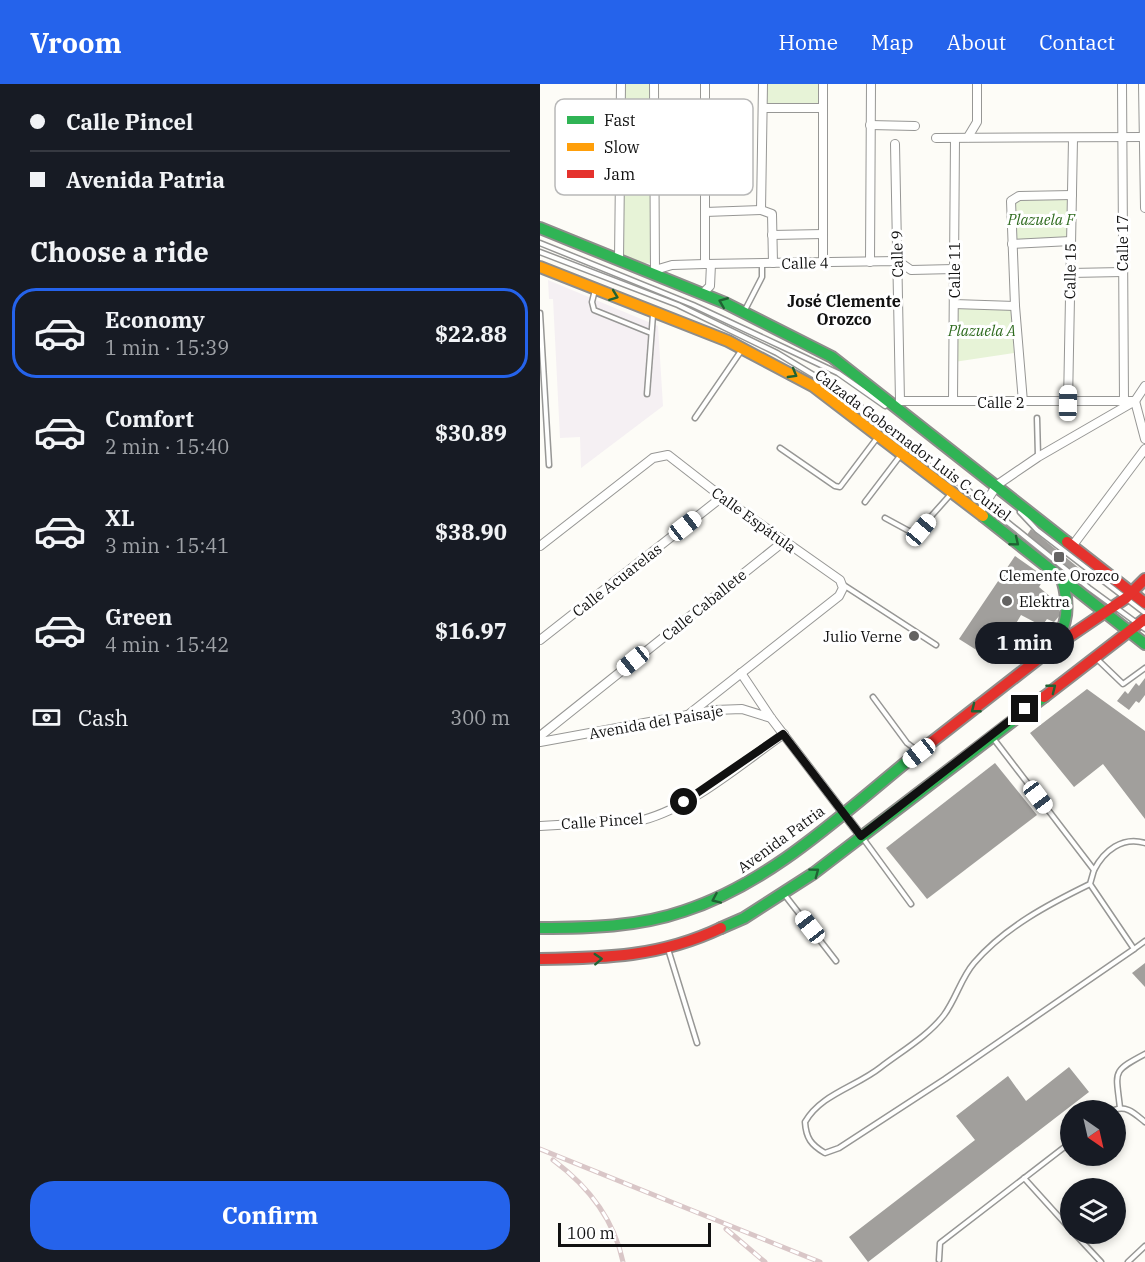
<!DOCTYPE html>
<meta charset="utf-8">
<style>
body{margin:0;font-family:"IBM Plex Serif",serif;background:#20242c;color:#f1f3f6;height:100vh;display:flex;flex-direction:column;font-size:22px;white-space:nowrap}
*{box-sizing:border-box;margin:0}
p{font-size:20px;color:#9ea1a6}
.icon{flex:none;width:33px;height:33px;fill:none;stroke:currentColor;stroke-width:2;stroke-linecap:round;stroke-linejoin:round}
.map{position:relative;flex:1;overflow:hidden}
.details{display:flex;flex-direction:column;background:#171b24;width:540px}
.details>*{flex:none}
.banner{display:grid;align-content:center;height:132px;padding:0 30px;background:#171b24}
.needle{width:39px;rotate:146deg}
.buttons{position:absolute;left:520px;top:1016px;display:grid;gap:12px}
.buttons a{display:grid;place-items:center;width:66px;height:66px;border-radius:50%;background:#171b24;box-shadow:0 3px 9px #0003;font-size:30px}
.scale{position:absolute;left:18px;bottom:15px;width:153px;box-sizing:border-box;padding-left:6px;border:3px solid #111;border-top:0;font-size:16px;line-height:21px;white-space:nowrap;color:#111;-webkit-text-stroke:4px #fff;paint-order:stroke}
.end{position:absolute;width:27px;height:27px;margin:-14px;border:8px solid #111;background:#fff;box-shadow:0 0 0 3px #fff}
.from{border-radius:50%}
.bubble{position:absolute;height:42px;border-radius:21px;background:#171b24;box-shadow:0 3px 9px #0003;font-size:20px;font-weight:800;line-height:42px;text-align:center}
.car{position:absolute;width:18px;height:36px;margin:-18px -9px;border-radius:8px;box-shadow:0 0 4px 2px #0007;background:linear-gradient(#fff 24%,#345 0 40%,#fff 0 76%,#345 0 86%,#fff 0)}
.banner b{display:flex;align-items:center;gap:21px;height:57px;font-size:22px}
.banner b+b{border-top:2px solid #363941}
.banner i{width:15px;height:15px;background:#f1f3f6}
ul{padding:0;list-style:none}
li{display:flex;align-items:center;gap:18px;height:90px;margin:0 12px 9px;padding:0 18px;border:3px solid transparent;border-radius:24px}
li div{flex:1}
li b{display:block;font-size:22px}
li em{font-style:normal;font-weight:800}
li.selected{border-color:#2563eb}
li>.icon{width:54px;height:54px;stroke-width:1.5}
h2{padding:0 30px;font-size:27px;line-height:72px}
.pay{display:flex;align-items:center;gap:15px;height:66px;padding:0 30px;font-size:22px}
.pay p{margin-inline-start:auto}
.primary-button{display:flex;gap:12px;margin-top:auto;padding:12px 30px}
.primary-button a{flex:1;height:69px;border-radius:24px;background:#2563eb;color:#fff;font-size:24px;font-weight:800;line-height:69px;text-align:center}
header{display:flex;align-items:center;gap:36px;box-sizing:border-box;height:84px;padding:0 30px;background:#2563eb;color:#fff}
header strong{font-size:28px}
nav{display:flex;gap:33px;margin-inline-start:auto;font-size:21px}
main{display:flex;flex:1;min-height:0}
.map>svg:first-child{display:block}
.industrial{fill:#f5f0f3}
.green{fill:#e7f3d7}
.building{fill:#a19f9c}
.lines{fill:none;stroke-linecap:round;stroke-linejoin:round}
.lane-casing{stroke:#979795;stroke-width:7}
.street-casing{stroke:#979795;stroke-width:10}
.fast-casing{stroke:#8e8d8b;stroke-width:14}
.slow-casing{stroke:#8e8d8b;stroke-width:14}
.jam-casing{stroke:#8e8d8b;stroke-width:14}
.lane{stroke:#fffffe;stroke-width:4}
.street{stroke:#fffffe;stroke-width:8}
.fast{stroke:#30b455;stroke-width:10}
.slow{stroke:#ff9f0a;stroke-width:10}
.jam{stroke:#e5322d;stroke-width:10}
.rail-casing{stroke:#d9c6c7;stroke-width:5}
.rail{stroke:#fff;stroke-width:3;stroke-dasharray:9;stroke-linecap:butt}
.oneway{stroke:#206233}
.route{stroke:#111;stroke-width:8}
.poi-dot{fill:#646362;stroke:#fff;stroke-width:2}
.labels{text-anchor:middle;dominant-baseline:central;stroke-width:6;stroke-linejoin:round;paint-order:stroke}
.park-label{font-size:15px;font-style:italic;fill:#2f6b1f;stroke:#fff}
.street-label{font-size:15px;fill:#111;stroke:#fff}
.poi-label{font-size:15px;fill:#111;stroke:#fff}
.neighbourhood-label{font-size:16px;font-weight:bold;fill:#111;stroke:#fff}
.key{fill:#fff;stroke:#b8b8b8;stroke-width:1.5}
.key-label{font-size:16px;fill:#111}
</style>
<header>
<strong>Vroom</strong>
<nav><a>Home</a><a>Map</a><a>About</a><a>Contact</a></nav>
</header>
<main>
<section class="details">
<div class="banner">
<b><i class="from"></i>Calle Pincel</b>
<b><i></i>Avenida Patria</b>
</div>
<h2>Choose a ride</h2>
<ul>
<li class="selected"><svg class="icon" aria-label="car" viewBox="0 0 24 24"><path d="M5 17H2v-5l4-1 3-4h7l3 4 3 1v5h-3M9 17h6M6 11h13"/><circle cx="7" cy="17" r="2"/><circle cx="17" cy="17" r="2"/></svg><div><b>Economy</b><p>1 min · 15:39</p></div><em>$22.88</em></li>
<li><svg class="icon" aria-label="car" viewBox="0 0 24 24"><path d="M5 17H2v-5l4-1 3-4h7l3 4 3 1v5h-3M9 17h6M6 11h13"/><circle cx="7" cy="17" r="2"/><circle cx="17" cy="17" r="2"/></svg><div><b>Comfort</b><p>2 min · 15:40</p></div><em>$30.89</em></li>
<li><svg class="icon" aria-label="car" viewBox="0 0 24 24"><path d="M5 17H2v-5l4-1 3-4h7l3 4 3 1v5h-3M9 17h6M6 11h13"/><circle cx="7" cy="17" r="2"/><circle cx="17" cy="17" r="2"/></svg><div><b>XL</b><p>3 min · 15:41</p></div><em>$38.90</em></li>
<li><svg class="icon" aria-label="car" viewBox="0 0 24 24"><path d="M5 17H2v-5l4-1 3-4h7l3 4 3 1v5h-3M9 17h6M6 11h13"/><circle cx="7" cy="17" r="2"/><circle cx="17" cy="17" r="2"/></svg><div><b>Green</b><p>4 min · 15:42</p></div><em>$16.97</em></li>
</ul>
<div class="pay"><svg class="icon" aria-label="cash" viewBox="0 0 24 24"><path d="M3 7h18v10H3z"/><circle cx="12" cy="12" r="2"/></svg>Cash<p>300 m</p></div>
<div class="primary-button"><a>Confirm</a></div>
</section>
<div class="map">
<svg width="605" height="1178" viewBox="0 0 605 1178">
<rect width="100%" height="100%" fill="#fdfcf7"/>
<polygon class="industrial" points="8,196 118,242 123,322 41,384 40,353 20,354 13,215 9,215"/>
<g class="green">
<polygon points="83,0 113,0 113,180 80,176"/>
<rect x="223" y="0" width="60" height="24"/>
<polygon points="532,111 531,157 472,160 472,115"/>
<polygon points="471,218 474,269 414,278 414,220"/>
</g>
<g class="building">
<polygon points="491,445 551,494 547,499 487,451"/>
<polygon points="475,472 505,493 499,503 513,515 521,530 514,538 507,535 502,542 481,531 464,560 438,567 419,555"/>
<polygon points="605,594 605,611 599,619 596,617 589,626 577,617 585,607 588,610 596,599 599,602"/>
<polygon points="547,605 605,647 605,735 563,680 534,703 490,649"/>
<polygon points="455,679 497,731 387,815 346,764"/>
<polygon points="605,879 605,903 592,889"/>
<polygon points="529,983 549,1008 328,1178 309,1153 435,1056 416,1032 468,992 486,1017"/>
</g>
<g class="lines">
<g class="lane-casing">
<g id="lane">
<polyline points="0,159 153,221 245,264 298,289 345,322"/>
<polyline points="0,168 138,221 237,269 290,301 352,345 549,504 605,545"/>
<polyline points="55,206 52,218 54,226 111,249"/>
<polyline points="205,226 222,193 222,179"/>
<polyline points="0,229 9,381"/>
<polyline points="107,310 113,231"/>
<polyline points="155,334 201,267"/>
<polyline points="497,334 498,372"/>
<polyline points="240,364 295,402 300,403 337,354"/>
<polyline points="325,418 360,372"/>
<polyline points="480,428 497,446 605,529"/>
<polyline points="345,434 369,447 378,447 410,411"/>
<polyline points="302,500 396,561"/>
<polyline points="557,575 583,600 605,584"/>
<polyline points="333,613 367,659 379,668"/>
<path d="M453,654L554,786L550,800C509,820 465,843 434,879C421,894 416,915 404,931C388,952 362,967 341,983C316,1003 281,1010 265,1038C266,1054 271,1061 285,1069L299,1064L405,995L594,865L550,800"/>
<polyline points="322,753 371,820"/>
<path d="M554,786C564,767 582,752 605,759"/>
<polyline points="244,810 296,877"/>
<polyline points="128,865 157,959"/>
<polyline points="594,865 605,857"/>
<path d="M580,1024C576,987 571,988 605,970"/>
<path d="M574,1026C587,1021 595,1030 605,1038"/>
<polyline points="484,1094 531,1146"/>
<polyline points="534,1149 561,1178"/>
<polyline points="399,1176 400,1159 531,1058"/>
<polyline points="588,1178 605,1162"/>
</g>
</g>
<g class="street-casing">
<g id="street">
<polyline points="114,0 115,190"/>
<polyline points="223,0 221,126 232,130 233,179"/>
<polyline points="283,0 283,179"/>
<polyline points="582,0 584,317"/>
<polyline points="603,0 605,124"/>
<polyline points="223,24 283,24"/>
<polyline points="330,41 375,42"/>
<polyline points="428,53 437,38 437,0"/>
<polyline points="396,54 605,53"/>
<polyline points="355,60 360,317 595,317"/>
<polyline points="165,128 221,126"/>
<polyline points="232,151 283,150"/>
<polyline points="472,160 531,157"/>
<polyline points="79,176 81,0"/>
<polyline points="330,178 331,0"/>
<polyline points="165,180 165,0"/>
<polyline points="115,186 132,181 165,180 358,177 371,186 414,185"/>
<polyline points="530,189 583,188"/>
<polyline points="162,210 170,202 171,180"/>
<polyline points="414,220 475,222"/>
<polyline points="413,317 415,54"/>
<polyline points="595,317 605,355"/>
<polyline points="483,318 475,222 471,117 479,112 532,111"/>
<polyline points="528,319 533,55"/>
<polyline points="439,429 457,401 498,373 595,317 605,302"/>
<polyline points="533,461 605,365"/>
<polyline points="0,462 113,374 128,371 182,413 300,496 303,504 299,512 148,631"/>
<polyline points="0,556 182,413"/>
<polyline points="201,589 231,634 321,752"/>
<polyline points="0,652 243,458"/>
<polyline points="0,658 175,626 202,625 231,634"/>
<path d="M0,742L103,736C152,723 202,679 244,650"/>
</g>
</g>
<g class="fast-casing">
<g id="fast">
<polyline points="0,144 185,219 292,273 527,458"/>
<polyline points="443,432 605,560"/>
<path d="M513,564C528,540 530,522 522,495"/>
<path d="M0,844C49,844 98,843 144,827C230,799 301,731 370,675"/>
<polyline points="181,844 204,834 274,789 504,613"/>
</g>
</g>
<g class="slow-casing">
<polyline id="slow" points="0,183 188,257 273,302 443,432"/>
</g>
<g class="jam-casing">
<g id="jam">
<polyline points="527,458 605,519"/>
<polyline points="504,613 605,535"/>
<polyline points="370,675 511,565 586,514 605,495"/>
<path d="M0,875C66,874 120,873 181,844"/>
</g>
</g>
<use href="#lane" class="lane"/>
<use href="#street" class="street"/>
<use href="#fast" class="fast"/>
<use href="#slow" class="slow"/>
<use href="#jam" class="jam"/>
<g class="rail-casing">
<g id="rail">
<polyline points="0,1065 280,1178"/>
<path d="M13,1076C48,1102 74,1135 83,1178"/>
<polyline points="186,1145 225,1178"/>
</g>
</g>
<use href="#rail" class="rail"/>
</g>
<defs><path id="oneway-chevron" d="M-2-3.5L2.5 0L-2 3.5" fill="none" stroke-width="1.6" stroke-linecap="round" stroke-linejoin="round" transform="scale(1.5)"/></defs>
<g class="oneway">
<use href="#oneway-chevron" transform="translate(74 212) rotate(21)"/>
<use href="#oneway-chevron" transform="translate(183 218) rotate(-158)"/>
<use href="#oneway-chevron" transform="translate(253 290) rotate(30)"/>
<use href="#oneway-chevron" transform="translate(475 458) rotate(39)"/>
<use href="#oneway-chevron" transform="translate(512 604) rotate(-38)"/>
<use href="#oneway-chevron" transform="translate(435 625) rotate(142)"/>
<use href="#oneway-chevron" transform="translate(275 788) rotate(-37)"/>
<use href="#oneway-chevron" transform="translate(176 815) rotate(156)"/>
<use href="#oneway-chevron" transform="translate(58 875) rotate(-3)"/>
</g>
<g class="lines">
<polyline class="route" points="144,718 243,650 321,752 485,625"/>
</g>
<g class="poi-dot">
<rect x="513" y="467" width="12" height="12" rx="3"/>
<circle cx="467" cy="517" r="6"/>
<circle cx="374" cy="552" r="6"/>
</g>
<g class="labels">
<g class="park-label">
<text x="501" y="135">Plazuela F</text>
<text x="442" y="246">Plazuela A</text>
</g>
<g class="street-label">
<text transform="translate(582 159) rotate(-90)">Calle 17</text>
<text transform="translate(357 170) rotate(-91)">Calle 9</text>
<text transform="translate(265 179) rotate(-1)">Calle 4</text>
<text transform="translate(414 186) rotate(-90)">Calle 11</text>
<text transform="translate(530 187) rotate(-89)">Calle 15</text>
<text x="461" y="318">Calle 2</text>
<text transform="translate(373 361) rotate(37)">Calzada Gobernador Luis C. Curiel</text>
<text transform="translate(214 436) rotate(36)">Calle Espátula</text>
<text transform="translate(77 496) rotate(-38)">Calle Acuarelas</text>
<text transform="translate(164 521) rotate(-39)">Calle Caballete</text>
<text transform="translate(116 638) rotate(-10)">Avenida del Paisaje</text>
<text transform="translate(62 737) rotate(-4)">Calle Pincel</text>
<text transform="translate(241 755) rotate(-36)">Avenida Patria</text>
</g>
<g class="poi-label">
<text x="519" y="491">Clemente Orozco</text>
<text x="479" y="517" text-anchor="start">Elektra</text>
<text x="362" y="552" text-anchor="end">Julio Verne</text>
</g>
<g class="neighbourhood-label">
<text x="304" y="217">José Clemente<tspan x="304" dy="18">Orozco</tspan></text>
</g>
</g>
<rect x="15" y="15" width="198" height="96" rx="9" class="key"/>
<rect x="27" y="32" width="27" height="8" fill="#30b455"/>
<rect x="27" y="59" width="27" height="8" fill="#ff9f0a"/>
<rect x="27" y="86" width="27" height="8" fill="#e5322d"/>
<g class="key-label">
<text x="64" y="42">Fast</text>
<text x="64" y="69">Slow</text>
<text x="64" y="96">Jam</text>
</g>
</svg>
<div class="buttons">
<a><svg class="needle" viewBox="-14 -14 28 28"><path d="M0-13l5 13h-10z" fill="#e53935"/><path d="M0 13l5-13h-10z" fill="#9ea1a6"/></svg></a>
<a><svg class="icon" aria-label="layers" viewBox="0 0 24 24"><path d="M12 4l9 5-9 5-9-5zM3 14l9 5 9-5"/></svg></a>
</div>
<div class="scale">100 m</div>
<i class="end from" style="left:144px;top:718px"></i>
<i class="end" style="left:485px;top:625px"></i>
<div class="bubble" style="left:435px;top:538px;width:99px">1 min</div>
<i class="car" style="left:528px;top:319px;rotate:1deg"></i>
<i class="car" style="left:145px;top:442px;rotate:52deg"></i>
<i class="car" style="left:381px;top:446px;rotate:40deg"></i>
<i class="car" style="left:93px;top:577px;rotate:231deg"></i>
<i class="car" style="left:379px;top:669px;rotate:232deg"></i>
<i class="car" style="left:498px;top:713px;rotate:143deg"></i>
<i class="car" style="left:270px;top:843px;rotate:322deg"></i>
</div>
</main>
